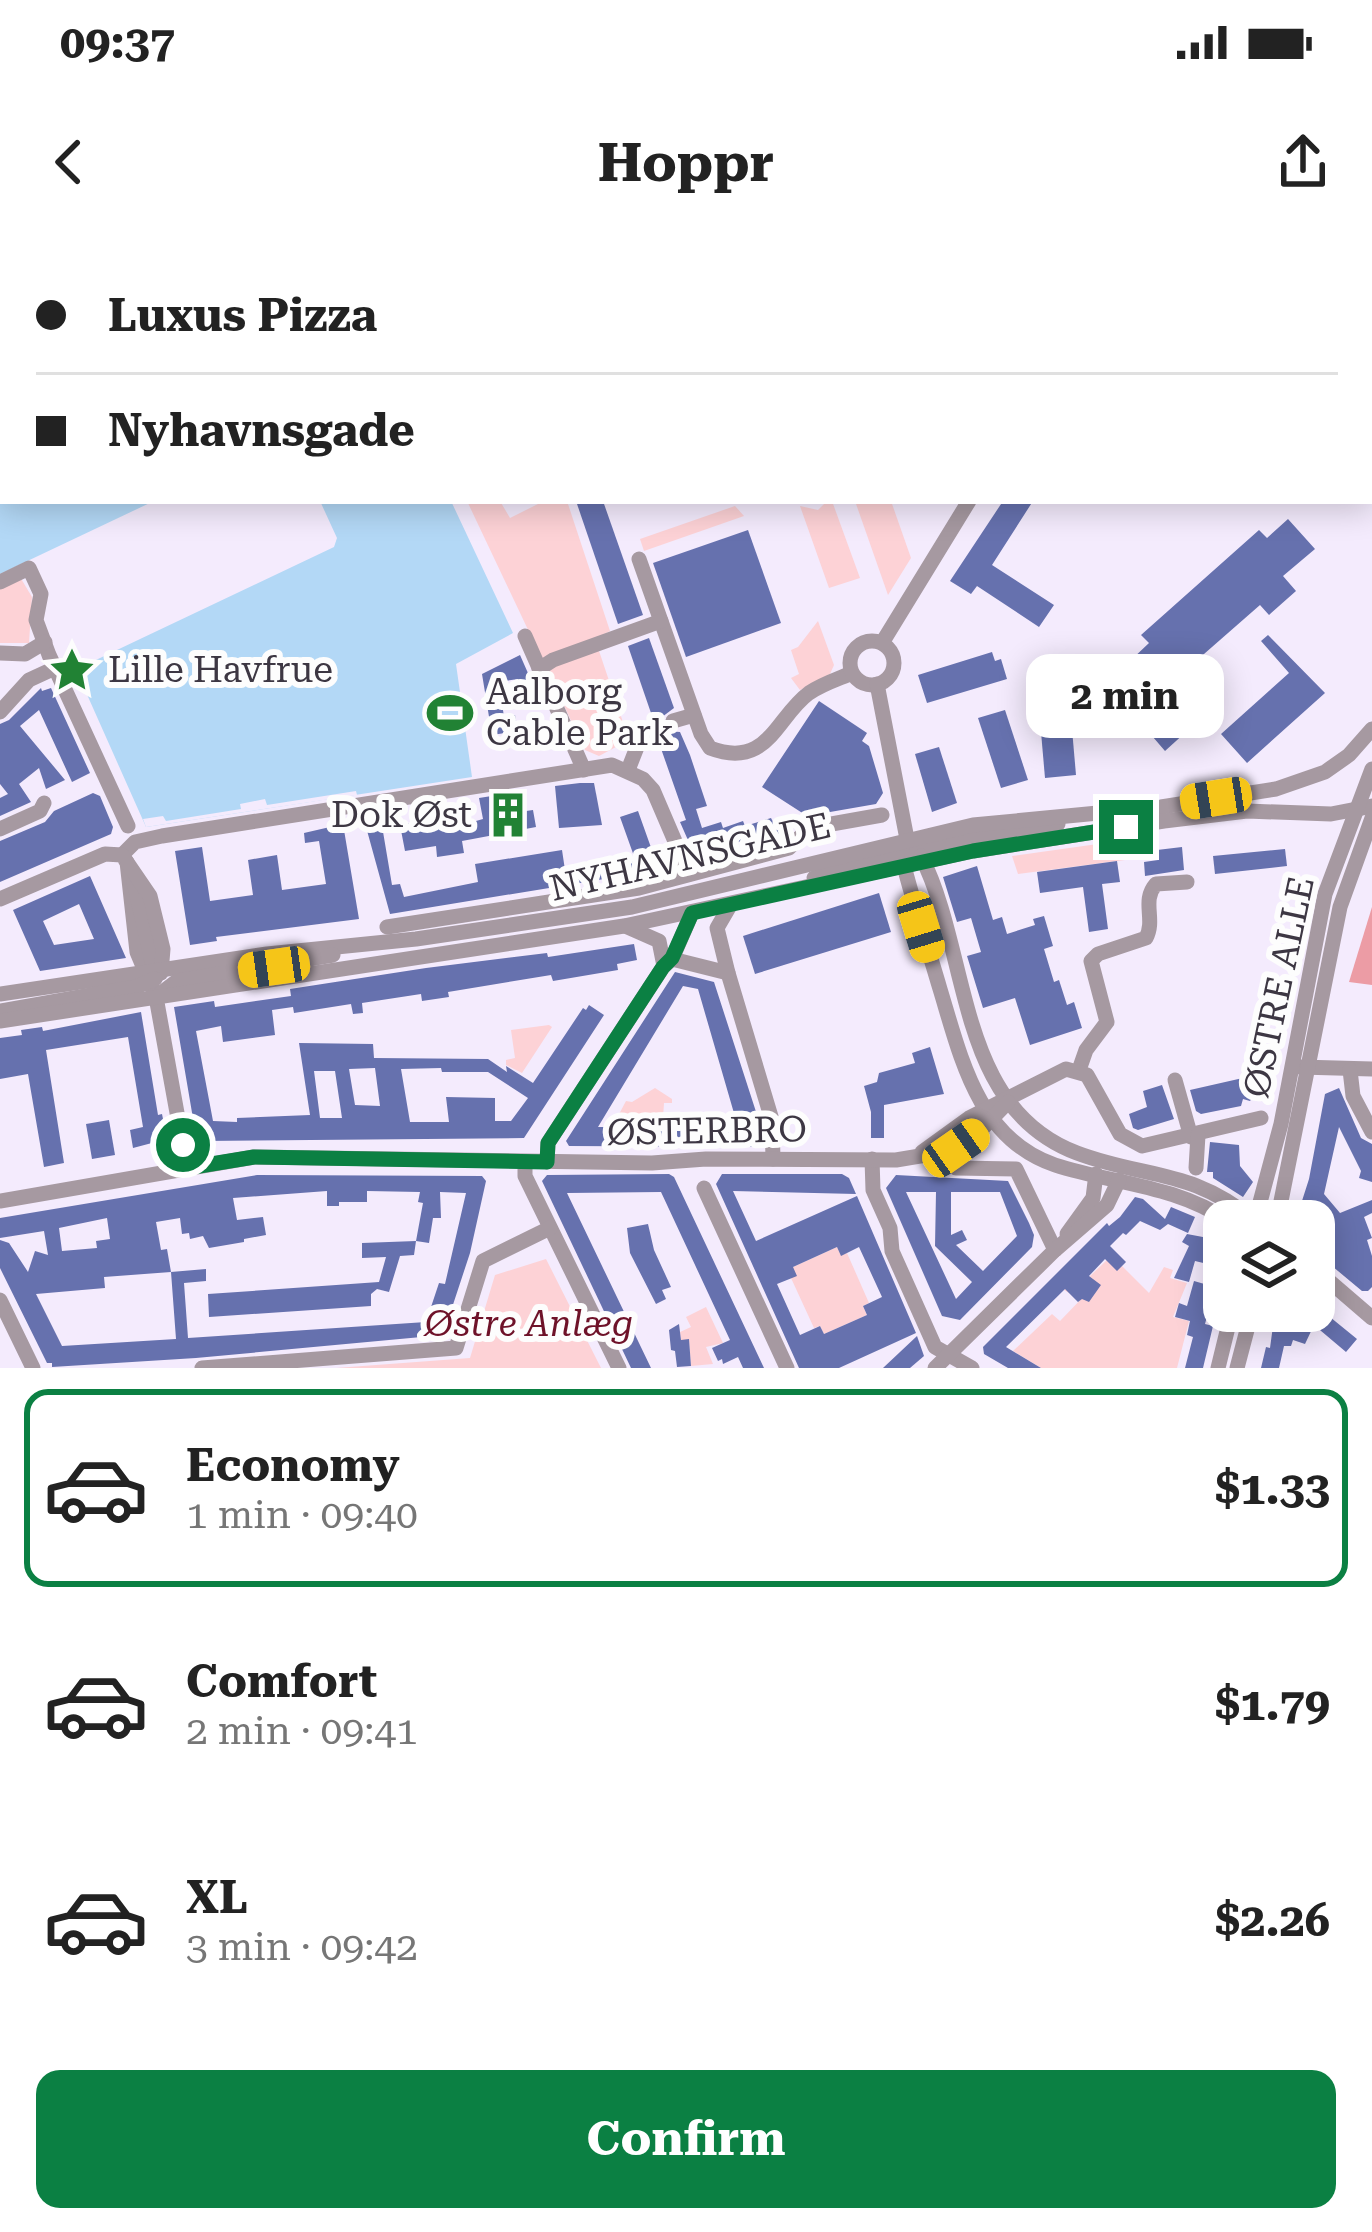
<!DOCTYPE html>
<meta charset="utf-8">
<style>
body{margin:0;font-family:"Roboto Serif",serif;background:#f2f2f2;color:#222;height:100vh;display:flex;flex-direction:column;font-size:45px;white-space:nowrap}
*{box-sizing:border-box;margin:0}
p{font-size:39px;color:#767676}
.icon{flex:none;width:66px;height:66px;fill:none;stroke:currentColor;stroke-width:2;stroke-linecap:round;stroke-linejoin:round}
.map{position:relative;height:1128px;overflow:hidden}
.side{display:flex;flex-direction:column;background:#fff;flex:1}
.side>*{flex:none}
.top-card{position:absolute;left:0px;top:0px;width:1374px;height:264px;box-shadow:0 6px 30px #0003;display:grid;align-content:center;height:264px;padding:0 36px;background:#fff}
.controls{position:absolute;left:1203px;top:960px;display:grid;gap:24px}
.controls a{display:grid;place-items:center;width:132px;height:132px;border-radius:24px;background:#fff;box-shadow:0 6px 30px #0003;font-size:60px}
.end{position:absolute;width:54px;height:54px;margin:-27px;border:15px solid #0b8043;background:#fff;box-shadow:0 0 0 6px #fff}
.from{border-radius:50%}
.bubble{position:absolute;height:84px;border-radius:24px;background:#fff;box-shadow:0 6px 30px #0003;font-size:39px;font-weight:700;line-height:84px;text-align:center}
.car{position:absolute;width:36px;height:72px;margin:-36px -18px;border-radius:15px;box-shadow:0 0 9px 3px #0007;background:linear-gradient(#f5c518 24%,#345 0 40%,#f5c518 0 76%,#345 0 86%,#f5c518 0)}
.top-card b{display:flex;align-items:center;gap:42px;height:114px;font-size:45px}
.top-card b+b{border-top:3px solid #e0e0e0}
.top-card i{width:30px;height:30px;background:#222}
ul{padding:21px 0 0;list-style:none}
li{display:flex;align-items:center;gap:36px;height:198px;margin:0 24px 18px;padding:0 12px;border:6px solid transparent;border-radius:24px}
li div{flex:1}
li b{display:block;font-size:45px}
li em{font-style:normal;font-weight:700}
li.active{border-color:#0b8043}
li>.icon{width:108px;height:108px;stroke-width:1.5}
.button{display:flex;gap:24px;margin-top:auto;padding:24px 36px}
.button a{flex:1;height:138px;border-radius:24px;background:#0b8043;color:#fff;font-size:48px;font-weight:700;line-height:138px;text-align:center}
.status{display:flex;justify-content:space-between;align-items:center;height:84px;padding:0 60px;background:#fff;direction:ltr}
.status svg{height:33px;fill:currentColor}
header{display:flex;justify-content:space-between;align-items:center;height:156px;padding:0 36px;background:#fff;font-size:54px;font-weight:700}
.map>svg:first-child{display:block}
.green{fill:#fdd2d6}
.forest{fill:#ec9ca5}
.water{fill:#b3d8f6}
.pier{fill:#f4ebfd}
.building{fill:#6671ae;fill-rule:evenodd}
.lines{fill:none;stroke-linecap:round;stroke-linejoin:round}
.minor{stroke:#a699a1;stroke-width:15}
.route{stroke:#0b8043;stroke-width:15}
.labels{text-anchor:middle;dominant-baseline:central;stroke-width:12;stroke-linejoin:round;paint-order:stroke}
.poi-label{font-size:36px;fill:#3d3743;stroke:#fdfdfd;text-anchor:start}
.street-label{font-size:36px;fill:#3d3743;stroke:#fdfdfd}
.park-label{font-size:36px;font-style:italic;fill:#6e1229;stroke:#fdfdfd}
</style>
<div class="status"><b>09:37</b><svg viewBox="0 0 49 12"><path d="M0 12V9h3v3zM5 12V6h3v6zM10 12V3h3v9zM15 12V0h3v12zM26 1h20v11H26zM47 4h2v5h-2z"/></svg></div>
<header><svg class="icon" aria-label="back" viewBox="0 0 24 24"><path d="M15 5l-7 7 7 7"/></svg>Hoppr<svg class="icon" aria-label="share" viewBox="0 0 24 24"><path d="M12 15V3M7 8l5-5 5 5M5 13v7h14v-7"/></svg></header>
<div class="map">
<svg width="1372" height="1128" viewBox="0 0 1372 1128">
<rect width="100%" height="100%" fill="#f4ebfd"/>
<g class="green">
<polygon points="467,261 500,261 510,278 544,261 567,261 610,391 595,399 629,500 599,516 585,510"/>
<polygon points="827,261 832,261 860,338 829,348 800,266 818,270"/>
<polygon points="855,261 891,261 911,318 888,355"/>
<polygon points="735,266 744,276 644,311 640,299"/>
<polygon points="20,337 32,357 29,403 0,403 0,347"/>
<polygon points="818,381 834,425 830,434 800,450 791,438 799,434 791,410 798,407"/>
<polygon points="1119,601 1125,620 1018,634 1012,616"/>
<polygon points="549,785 552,787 522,833 506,825 506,820 515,818 511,790"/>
<polygon points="655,848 672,859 672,863 664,863 663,878 617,878 626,861 632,862"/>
<polygon points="837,1007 841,1015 847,1013 869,1063 863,1066 867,1075 824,1094 820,1086 814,1088 791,1038 793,1027"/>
<polygon points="546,1019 601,1128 336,1128 470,1118 495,1035"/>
<polygon points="1107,1020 1122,1026 1149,1053 1164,1027 1173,1030 1170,1038 1187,1043 1173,1077 1189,1081 1177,1128 1041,1128 1013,1111 1052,1074 1060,1081 1086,1054 1077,1046 1069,1053 1064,1050 1082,1031 1089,1037"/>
<polygon points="706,1067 723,1103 706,1107 713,1124 691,1126 689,1100 681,1100 680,1092 691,1087 686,1077"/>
</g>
<polygon class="forest" points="1372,667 1372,745 1349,742"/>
<g class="water">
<polygon points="0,0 607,0 608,3 3,3 3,261 154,261 0,334"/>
<polygon points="320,261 451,261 513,393 456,424 472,537 146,587 77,432 79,428 334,307 337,298"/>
</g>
<polygon class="pier" points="356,551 357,555 146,587 143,579 163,576 166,581 241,569 240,564 265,559 267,565"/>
<g class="building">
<polygon points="576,261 603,261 643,375 618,384"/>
<polygon points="1003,261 1033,261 992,325 1054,365 1039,387 977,346 971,354 950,341"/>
<polygon points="1288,279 1315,309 1283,336 1296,351 1269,375 1260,365 1196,421 1202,428 1184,445 1208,472 1165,511 1128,468 1152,446 1130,421 1149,403 1141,395 1259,290 1267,298"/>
<polygon points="748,290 781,383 686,417 653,323"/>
<polygon points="1268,395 1325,453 1247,523 1221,494 1289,433 1261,401"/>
<polygon points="649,398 674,468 662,477 652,476 628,406"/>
<polygon points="992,412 995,421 1001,419 1007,439 927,463 918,435"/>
<polygon points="520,415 535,449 535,464 522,466 518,439 499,442 504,477 515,475 518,491 492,495 482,434"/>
<polygon points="41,448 42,451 51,448 90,533 72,542 39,470 20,486 65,540 46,549 39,528 19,544 31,562 0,576 0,558 8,554 0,544 0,484 9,480"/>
<polygon points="819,461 867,493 862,501 869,506 883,553 876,564 807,576 762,547"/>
<polygon points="1005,470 1028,540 1001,548 978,478"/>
<polygon points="1072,489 1076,535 1045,538 1041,492"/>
<polygon points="666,491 680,492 690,515 707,566 696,569 702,588 721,582 723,588 743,581 745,586 771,578 773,582 785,578 789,591 783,597 750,605 748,599 729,605 727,600 691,607 680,582 686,580 658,500"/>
<polygon points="939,507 957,563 932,572 915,514"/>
<polygon points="580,543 594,543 602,585 559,588 555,546"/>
<polygon points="93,553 100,556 113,587 111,594 0,642 0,601 45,582 54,571"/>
<polygon points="498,555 499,561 524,557 526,571 533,570 536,587 462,601 464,613 437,617 436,606 405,611 400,585 415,582 413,568 440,564 444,586 476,581 483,579 479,558"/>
<polygon points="638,571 659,630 390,674 363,576 380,574 392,645 400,644 404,657 478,642 475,624 562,610 565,630 635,619 620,577"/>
<polygon points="343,584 359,679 216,697 217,701 190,705 175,611 202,607 210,661 253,655 248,620 277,615 282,650 326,644 319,601 305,603 304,593"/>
<polygon points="1182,607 1184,630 1145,636 1144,622 1158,620 1157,610"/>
<polygon points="1285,609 1287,626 1215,634 1213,616"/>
<polygon points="1117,621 1120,642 1102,644 1108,689 1089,692 1083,647 1040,653 1037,632"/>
<polygon points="977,626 993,680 1002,677 1007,694 1035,685 1033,679 1044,676 1053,706 1044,709 1054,742 1059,740 1067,765 1074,762 1082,788 1030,805 1015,758 983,768 967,716 981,712 971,678 957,682 943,637"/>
<path d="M90,636L126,718L40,731L13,670ZM79,664L94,699L54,705L43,681Z"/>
<polygon points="879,653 891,692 755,734 743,696"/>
<path d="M634,704L637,720L617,724L618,730L553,741L551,735L448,752L449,757L422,761L421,754L362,763L363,773L353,774L351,764L294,773L293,767L272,770L275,795L223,802L221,786L196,791L213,881L237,882V878L310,875L299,803L373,804L374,818L488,819L507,832L506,826L533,843L583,768L586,770L589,765L604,775L524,898L203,901L196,896L174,767L214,761L215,767L291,756L290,749L426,728L547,713L548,717ZM375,828L380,866L355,865L349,829ZM441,828L442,832H488L528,858L511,881H495V858L446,857L449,882H410L401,829ZM314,831H335L342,878H320Z"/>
<path d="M675,732L714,742L759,881L758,907L569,906L566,901ZM683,746L698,749L738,887H598Z"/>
<polygon points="141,772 158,875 162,874 167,899 133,908 130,890 143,887 128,797 46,810 64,923 44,927 28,834 0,839 0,798 22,795 21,790 42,787 43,791"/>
<polygon points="930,807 944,854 884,865 884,898 871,898 871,872 864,846 877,842 879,833 915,823 912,813"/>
<polygon points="1256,835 1257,838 1269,835 1274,852 1263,858 1255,854 1250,861 1243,859 1241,866 1201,874 1196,871 1190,850"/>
<polygon points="1162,845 1174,879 1138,890 1133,888 1129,874 1147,867 1143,851"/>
<polygon points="1339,848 1361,898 1372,904 1372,942 1359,938 1361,931 1339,887 1324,954 1340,973 1372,960 1372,973 1364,977 1372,998 1367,1000 1372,1016 1372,1047 1368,1051 1362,1051 1314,1011 1314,981 1298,981 1291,976 1301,964 1309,939 1325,854"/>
<polygon points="109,880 115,915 92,919 86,884"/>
<polygon points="1210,902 1239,905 1240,926 1253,942 1243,957 1213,938 1213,932 1207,932"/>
<polygon points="669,934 674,937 764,1128 743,1128 738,1117 723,1124 722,1119 718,1121 712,1108 730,1100 661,952 567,953 651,1128 631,1128 542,941 547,935"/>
<path d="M722,934H842L849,938L856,954L733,951L756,1001L857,956L916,1093L839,1128H799L716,944ZM837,1007L841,1016L859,1007L882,1057L863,1066L867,1075L824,1094L820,1086L800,1095L777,1044L797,1036L793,1027Z"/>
<path d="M257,935L482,936L486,941L470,1013L443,1095L196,1118L52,1127V1123H47L0,1028V1000L9,1003L28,1032L35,1011L48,1015L44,991L0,998V978ZM327,951V966H339V962H367V951L420,952L418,962L423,963L416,1001L429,1003L433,978H441L440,952L466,953L445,1044L439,1043L426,1082L188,1098L184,1043L206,1041V1029L171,1032L176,1099L62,1106L36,1054L105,1048L104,1037L171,1032L167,1009L161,1010L156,982L180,978L182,994L189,993L190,999L203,996L209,1008L244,1002V999L266,995L263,977L237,980L233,958ZM107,978L110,999L96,1001L97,1008L62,1011L59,988Z"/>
<path d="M896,935L1008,941L1029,983L1034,995L1032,1007L960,1080L942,1076L886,948ZM906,952H936L935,1006L972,1042L956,1059ZM951,952H1000L1017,996L983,1031L956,1005L967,1000L962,990L951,995Z"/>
<polygon points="1135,957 1143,959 1165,979 1171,967 1195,977 1188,993 1168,984 1160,990 1140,981 1126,995 1123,993 1110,1006 1126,1022 1117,1031 1105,1019 1089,1036 1101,1045 1089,1062 1082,1059 1078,1062 1065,1049 1006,1107 1041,1128 1008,1128 984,1114 983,1107 1107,983 1109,986 1120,977"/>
<polygon points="648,984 654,1010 671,1047 662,1050 666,1059 656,1064 630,1013 627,988"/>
<polygon points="1187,994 1224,1001 1220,1027 1195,1021 1189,1042 1174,1038 1189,1006 1182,1002"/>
<polygon points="416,1001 414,1015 400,1016 389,1052 377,1049 371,1054 371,1066 209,1077 208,1054 379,1042 386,1017 362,1018 362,1003"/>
<polygon points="1194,1041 1215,1047 1205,1084 1213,1086 1203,1128 1185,1128 1193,1097 1187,1095 1190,1081 1175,1077 1179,1063 1187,1066"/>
<polygon points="1314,1064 1357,1099 1346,1112 1314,1085 1305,1104 1293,1100 1291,1106 1284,1106 1279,1128 1261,1128 1266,1107 1270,1108 1275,1071 1293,1075 1292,1071 1314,1071"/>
<polygon points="679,1084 681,1100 689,1099 691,1126 677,1127 675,1111 671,1110 669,1090"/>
<polygon points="917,1096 924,1116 910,1128 883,1128"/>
</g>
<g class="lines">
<g class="minor">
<polyline points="819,0 821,3"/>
<polyline points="898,0 902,3"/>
<polyline points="971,3 973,0"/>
<polyline points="1144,3 1146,0"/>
<path d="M639,319L701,494L710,508C768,530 776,477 809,453C822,444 838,439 852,433"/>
<polyline points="0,342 29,328 41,354 36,380 49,415 128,586"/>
<polyline points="525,396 584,530"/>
<circle cx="872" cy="423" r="22"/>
<polyline points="882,403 969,261"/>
<polyline points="0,413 25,414 45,402"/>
<polyline points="539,429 553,420 661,381"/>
<path d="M877,444L907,599L904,626C915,668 928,708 940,749C961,818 978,899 1055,925C1114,944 1175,945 1228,981"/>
<polyline points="0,472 29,440 55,428"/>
<polyline points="673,481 694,475"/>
<polyline points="628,530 641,497 655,487"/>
<polyline points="0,589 40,571 44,563"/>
<polyline points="912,614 936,605 1058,584"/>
<polyline points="122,615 135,602 162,596 612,525 643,539 653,550 689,634"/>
<path d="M921,616C971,714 955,867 1077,913C1146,939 1191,928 1255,981"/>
<polyline points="127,622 137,712 156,757 187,928"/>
<polyline points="814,638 893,616 906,602"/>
<polyline points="134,642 152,721 159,734"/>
<polyline points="0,659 105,614 122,615 150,656 163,709 161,733"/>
<polyline points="625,686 659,701 664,726"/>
<polyline points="387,687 639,648 789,608 809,588 882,575"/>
<polyline points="672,719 728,733 772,880 773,919"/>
<polyline points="728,733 717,688 731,664"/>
<polyline points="0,754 267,714 416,699 632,667 973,585 1161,567 1276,549 1325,532 1349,515 1372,489"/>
<polyline points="156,757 177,741 333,715"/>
<polyline points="0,771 136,747 155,739"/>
<polyline points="0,781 624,686 973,611 1164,581 1247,571 1331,574 1372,566"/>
<polyline points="1300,827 1372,829"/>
<path d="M1079,830L1086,810L1107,782L1091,721L1098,714L1146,698C1156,679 1141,661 1156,644L1187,642"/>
<polyline points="1350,830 1353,856 1372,892"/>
<polyline points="1175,840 1191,897"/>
<polyline points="922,912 969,878 1066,829 1087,835 1120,894 1142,906 1261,878"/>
<polyline points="872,919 873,950 890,988 892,1011 935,1107 972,1128"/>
<polyline points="525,922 525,936 619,1128"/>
<polyline points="547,922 548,903 663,727 672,719 692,673"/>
<polyline points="956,928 1016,929 1055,1010"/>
<polyline points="1196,928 1198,895"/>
<polyline points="704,948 787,1128"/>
<polyline points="0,961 254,917 652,923 706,919 896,920 944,912 979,892 1008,862"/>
<polyline points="1255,981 1281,884 1325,654 1372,529"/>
<polyline points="1277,981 1340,667 1372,578"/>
<polyline points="1067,994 1093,958 1096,934"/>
<polyline points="1314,1028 1372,1078"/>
<polyline points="0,1060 33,1128"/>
<polyline points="202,1128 456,1108 483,1021 550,988"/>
<polyline points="935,1128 1055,1010 1107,965 1119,940"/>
<polyline points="1218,1128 1232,1071"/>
<polyline points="1237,1128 1252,1071"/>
</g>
</g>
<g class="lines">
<polyline class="route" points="183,905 187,928 254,917 547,922 548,903 663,727 672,718 692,673 973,611 1126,587"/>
</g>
<defs>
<g id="sight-bare" transform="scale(3.6)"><path d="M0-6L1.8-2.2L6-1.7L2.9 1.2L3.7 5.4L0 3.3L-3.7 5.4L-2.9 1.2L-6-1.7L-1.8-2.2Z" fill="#218234" stroke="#fdfdfd" stroke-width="2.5" paint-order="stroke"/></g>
<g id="stadium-bare" transform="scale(3.6)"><path d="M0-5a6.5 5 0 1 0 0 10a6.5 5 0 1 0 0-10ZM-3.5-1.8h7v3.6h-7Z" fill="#218234" stroke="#fdfdfd" stroke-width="2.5" paint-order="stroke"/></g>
<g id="building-bare" transform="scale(3.6)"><path d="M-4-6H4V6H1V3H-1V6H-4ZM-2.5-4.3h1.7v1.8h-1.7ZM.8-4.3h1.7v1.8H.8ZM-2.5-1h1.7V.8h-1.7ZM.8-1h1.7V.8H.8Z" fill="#218234" stroke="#fdfdfd" stroke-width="2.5" paint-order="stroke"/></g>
</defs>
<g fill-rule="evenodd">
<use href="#sight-bare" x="72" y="430"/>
<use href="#stadium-bare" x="450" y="473"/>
<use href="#building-bare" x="508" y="575"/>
</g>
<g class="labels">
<g class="poi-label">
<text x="108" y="430">Lille Havfrue</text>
<text x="486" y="452">Aalborg<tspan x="486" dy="41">Cable Park</tspan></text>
<text x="472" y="575" text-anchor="end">Dok Øst</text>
</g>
<g class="street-label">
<text transform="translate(690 617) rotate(-13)">NYHAVNSGADE</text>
<text transform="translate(1279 747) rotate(-78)">ØSTRE ALLE</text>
<text transform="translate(707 891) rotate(-1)">ØSTERBRO</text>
</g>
<g class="park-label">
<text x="529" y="1084">Østre Anlæg</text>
</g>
</g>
</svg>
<div class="controls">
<a><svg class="icon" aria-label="layers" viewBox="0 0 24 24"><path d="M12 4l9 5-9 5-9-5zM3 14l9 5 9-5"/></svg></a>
</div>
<i class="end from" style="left:183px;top:905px"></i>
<i class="end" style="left:1126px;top:587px"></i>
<div class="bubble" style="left:1026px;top:414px;width:198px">2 min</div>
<i class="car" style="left:1216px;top:558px;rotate:261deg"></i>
<i class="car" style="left:921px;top:687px;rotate:163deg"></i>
<i class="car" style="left:274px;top:727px;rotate:262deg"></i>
<i class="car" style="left:956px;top:908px;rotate:55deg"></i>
<div class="top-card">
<b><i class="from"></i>Luxus Pizza</b>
<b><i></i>Nyhavnsgade</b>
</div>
</div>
<section class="side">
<ul>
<li class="active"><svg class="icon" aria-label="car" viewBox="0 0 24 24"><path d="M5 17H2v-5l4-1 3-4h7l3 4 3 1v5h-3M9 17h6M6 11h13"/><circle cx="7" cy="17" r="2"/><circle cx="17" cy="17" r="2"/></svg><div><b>Economy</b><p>1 min · 09:40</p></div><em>$1.33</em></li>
<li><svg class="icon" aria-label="car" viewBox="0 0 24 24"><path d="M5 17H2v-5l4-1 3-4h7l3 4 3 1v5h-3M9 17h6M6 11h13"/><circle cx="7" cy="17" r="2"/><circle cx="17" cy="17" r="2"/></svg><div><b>Comfort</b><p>2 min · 09:41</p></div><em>$1.79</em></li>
<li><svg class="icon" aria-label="car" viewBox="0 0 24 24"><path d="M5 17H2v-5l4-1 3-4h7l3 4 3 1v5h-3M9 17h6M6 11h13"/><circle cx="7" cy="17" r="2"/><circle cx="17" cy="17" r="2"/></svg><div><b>XL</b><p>3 min · 09:42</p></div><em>$2.26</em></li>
</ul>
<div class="button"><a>Confirm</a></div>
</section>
